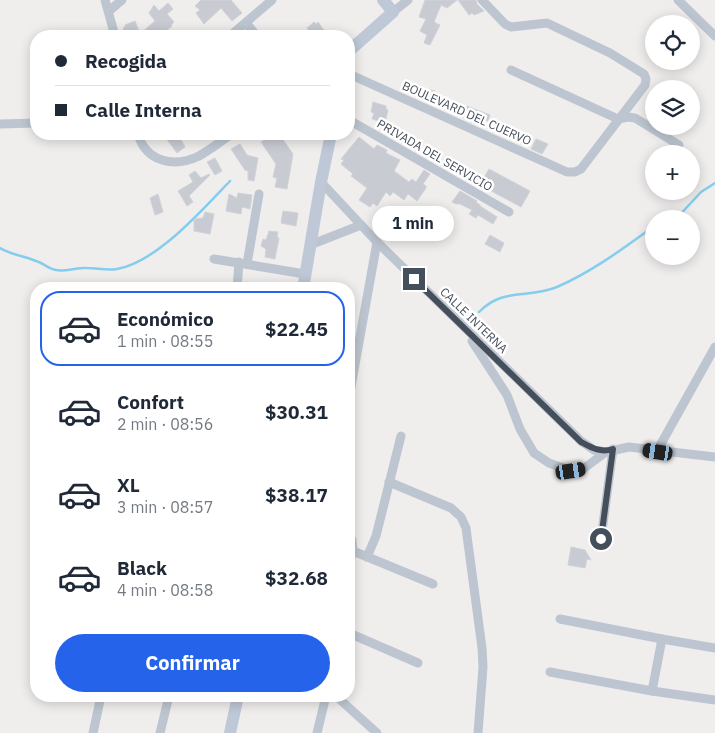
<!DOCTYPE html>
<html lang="es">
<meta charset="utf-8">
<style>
body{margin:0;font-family:"IBM Plex Sans",sans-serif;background:#f2f2f3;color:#1f2937;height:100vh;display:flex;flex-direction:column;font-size:19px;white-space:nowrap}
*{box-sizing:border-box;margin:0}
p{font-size:16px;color:#747a83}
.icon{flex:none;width:28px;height:28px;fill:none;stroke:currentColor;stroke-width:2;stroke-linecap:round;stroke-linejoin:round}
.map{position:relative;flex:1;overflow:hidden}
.drawer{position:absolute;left:30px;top:282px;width:325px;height:420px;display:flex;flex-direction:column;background:#fff;border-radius:20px;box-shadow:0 2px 12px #0003}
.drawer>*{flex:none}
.banner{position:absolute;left:30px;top:30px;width:325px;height:110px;border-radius:20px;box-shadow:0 2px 12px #0003;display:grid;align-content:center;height:110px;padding:0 25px;background:#fff}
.buttons{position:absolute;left:645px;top:15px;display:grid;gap:10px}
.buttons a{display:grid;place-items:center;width:55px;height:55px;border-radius:50%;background:#fff;box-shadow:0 2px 12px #0003;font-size:25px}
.end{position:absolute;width:22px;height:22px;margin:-11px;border:6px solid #454e5b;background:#fff;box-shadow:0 0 0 2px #fff}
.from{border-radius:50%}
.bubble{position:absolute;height:35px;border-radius:18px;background:#fff;box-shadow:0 2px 12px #0003;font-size:16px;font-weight:700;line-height:35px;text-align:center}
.car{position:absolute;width:15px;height:30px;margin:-15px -8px;border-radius:6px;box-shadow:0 0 4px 1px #0007;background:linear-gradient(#222 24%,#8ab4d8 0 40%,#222 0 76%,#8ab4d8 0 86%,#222 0)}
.banner b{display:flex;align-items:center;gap:18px;height:48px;font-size:19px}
.banner b+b{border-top:1px solid #e0e1e3}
.banner i{width:12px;height:12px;background:#1f2937}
ul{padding:9px 0 0;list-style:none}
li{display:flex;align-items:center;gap:15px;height:75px;margin:0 10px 8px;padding:0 15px;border:2px solid transparent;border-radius:20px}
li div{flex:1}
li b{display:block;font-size:19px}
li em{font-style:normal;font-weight:700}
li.selected{border-color:#2563eb}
li>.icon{width:45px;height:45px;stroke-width:1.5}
.primary-button{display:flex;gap:10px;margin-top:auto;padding:10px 25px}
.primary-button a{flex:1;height:58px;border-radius:30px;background:#2563eb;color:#fff;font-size:20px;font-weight:700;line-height:58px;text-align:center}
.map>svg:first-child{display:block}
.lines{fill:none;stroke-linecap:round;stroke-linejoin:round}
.stream{stroke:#85cded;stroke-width:2.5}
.building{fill:#c9cbd3;stroke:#d1d2d9}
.street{stroke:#bdc6d0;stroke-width:9}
.secondary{stroke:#bfc8d7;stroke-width:12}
.route{stroke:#454e5b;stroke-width:6}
.labels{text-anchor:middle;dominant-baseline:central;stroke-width:5;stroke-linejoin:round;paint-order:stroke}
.street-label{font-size:12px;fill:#454e5b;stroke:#fff}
</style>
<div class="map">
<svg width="715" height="733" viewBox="0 0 715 733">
<rect width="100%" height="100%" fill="#f0eded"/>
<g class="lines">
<g class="stream">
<polyline points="676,219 701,192 715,183"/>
<path d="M0,248C12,255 24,256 36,261C43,263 49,269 56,270C66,272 77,267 87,268C97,268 107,271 117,269C157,262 202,210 230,181"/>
<path d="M479,312C503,287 528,299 557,287C589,273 617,253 646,232L654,229"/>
</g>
</g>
<g class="building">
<polygon points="201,0 231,0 242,13 232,21 221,8 204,24 196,13 200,10 195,6"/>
<polygon points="425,0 457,0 447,8 441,5 434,22 440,25 430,45 424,43 427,35 420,31 426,19 419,17"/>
<polygon points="458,0 476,0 477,4 484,11 474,15 472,13 469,15"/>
<polygon points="168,3 173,9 167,14 174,22 171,25 172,26 160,36 126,36 123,28 125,27 125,25 135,21 140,34 155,21 149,13 154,5 159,11"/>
<polygon points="314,22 316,24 318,22 328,36 314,36 307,28"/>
<polygon points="416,87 426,92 427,89 435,91 435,96 441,99 438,104 433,102 431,104 423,100 424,98 414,93"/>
<polygon points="373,102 386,106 386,109 388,110 385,123 372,119 374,113 371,112"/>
<polygon points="467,106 490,115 488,121 479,117 476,124 464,119"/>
<polygon points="163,134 178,134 185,147 177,153"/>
<polygon points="265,134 279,134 293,154 287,189 275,187 277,178 273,177 276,164 261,142 268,138"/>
<polygon points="359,137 374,149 377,145 387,150 386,153 400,160 394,171 409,182 412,179 416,182 424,170 430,174 423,184 426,186 426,188 417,201 408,194 404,200 393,192 390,196 386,192 377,206 373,203 370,207 359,200 367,188 351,176 353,174 341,164 344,160 341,159"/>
<polygon points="536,139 548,144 542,154 531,149"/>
<polygon points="240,144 247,155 258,158 254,181 248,180 248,171 245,170 231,149"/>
<polygon points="215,158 222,171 215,175 207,162"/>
<polygon points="489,169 530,191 521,207 480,185"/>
<polygon points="195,171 201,178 209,174 210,175 189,196 193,202 187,206 178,191 193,182 189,175"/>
<polygon points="460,191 477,201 476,202 480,205 480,206 497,217 493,224 478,215 476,218 469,214 472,210 460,204 456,204 452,202"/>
<polygon points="238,193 252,195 250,209 242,207 241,214 226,211 229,194 237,198"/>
<polygon points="158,194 163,212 155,215 150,198"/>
<polygon points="283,211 298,213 296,226 281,223"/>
<polygon points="205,212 214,214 210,234 194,231 194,219 203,218"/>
<polygon points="269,231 278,232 277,237 279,238 275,259 265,257 266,249 261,246 263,239 266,240"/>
<polygon points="490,235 504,243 500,252 485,244"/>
<polygon points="571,547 585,550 591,560 587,559 585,568 568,565"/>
</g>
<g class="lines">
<g class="street">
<polyline points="105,0 115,36"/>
<polyline points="678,0 715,36"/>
<polyline points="109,11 122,0"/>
<polyline points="393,12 408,0"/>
<polyline points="246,23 257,36"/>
<polyline points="230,36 272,0"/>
<polyline points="511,70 618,119 628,117 635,118 679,145"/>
<polyline points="349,74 567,172 575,172 581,169 645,85 646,79 644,74 610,53 547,23 511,27 505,24 482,0"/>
<polyline points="349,120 509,212"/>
<polyline points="0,124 36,123"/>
<path d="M138,134C146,162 174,168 199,156C210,150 221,141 232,134"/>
<polyline points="321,182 377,242 581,441 594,450 606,452 629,447 715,457"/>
<polyline points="310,245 361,225"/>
<polyline points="214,259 305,274"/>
<polyline points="247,264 259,194"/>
<polyline points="237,289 239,262"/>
<polyline points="472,341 507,395 520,429 534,453 549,463 571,471 583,469 606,452"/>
<polyline points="349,398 377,242"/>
<polyline points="657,451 715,347"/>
<polyline points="389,482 451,508 461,517 466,528 482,648 483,667 478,733"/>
<polyline points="349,536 352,540 353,551 433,584"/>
<polyline points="601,539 613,449"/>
<polyline points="367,557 376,536 401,436"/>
<polyline points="349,564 353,551"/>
<polyline points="560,619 662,639"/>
<polyline points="349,633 418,663"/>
<polyline points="715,648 662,639 652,691 715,700"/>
<polyline points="550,672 652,691"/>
<polyline points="336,696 377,733"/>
<polyline points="93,733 101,696"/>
<polyline points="160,733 169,696"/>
<polyline points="317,733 326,696"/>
</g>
<g class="secondary">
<polyline points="349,51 393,12 383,0"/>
<polyline points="303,289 321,182 331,134"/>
<polyline points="230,733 238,696"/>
</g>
</g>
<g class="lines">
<path class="route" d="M414,279L581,442C592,448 600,453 613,449L601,539"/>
</g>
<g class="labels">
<g class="street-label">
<text transform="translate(467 113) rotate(24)">BOULEVARD DEL CUERVO</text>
<text transform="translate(435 155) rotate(30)">PRIVADA DEL SERVICIO</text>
<text transform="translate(474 320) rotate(44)">CALLE INTERNA</text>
</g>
</g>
</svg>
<div class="buttons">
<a><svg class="icon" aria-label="locate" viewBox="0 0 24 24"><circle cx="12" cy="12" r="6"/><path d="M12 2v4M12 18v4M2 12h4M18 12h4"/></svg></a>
<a><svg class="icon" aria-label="layers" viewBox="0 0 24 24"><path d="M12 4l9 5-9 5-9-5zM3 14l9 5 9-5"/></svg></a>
<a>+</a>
<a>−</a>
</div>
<i class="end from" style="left:601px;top:539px"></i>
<i class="end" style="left:414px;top:279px"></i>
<div class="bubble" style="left:372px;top:206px;width:82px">1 min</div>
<i class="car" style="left:658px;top:452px;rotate:279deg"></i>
<i class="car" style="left:571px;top:471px;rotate:81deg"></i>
<div class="banner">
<b><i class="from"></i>Recogida</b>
<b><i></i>Calle Interna</b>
</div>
<section class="drawer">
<ul>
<li class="selected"><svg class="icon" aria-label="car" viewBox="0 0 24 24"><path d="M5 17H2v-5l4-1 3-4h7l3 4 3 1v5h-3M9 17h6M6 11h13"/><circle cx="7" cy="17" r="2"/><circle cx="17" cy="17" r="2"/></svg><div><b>Económico</b><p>1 min · 08:55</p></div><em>$22.45</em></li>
<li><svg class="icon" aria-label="car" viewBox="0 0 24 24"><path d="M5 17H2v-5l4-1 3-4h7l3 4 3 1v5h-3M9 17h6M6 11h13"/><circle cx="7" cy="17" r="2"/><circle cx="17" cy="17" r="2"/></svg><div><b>Confort</b><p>2 min · 08:56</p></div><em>$30.31</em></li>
<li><svg class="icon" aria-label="car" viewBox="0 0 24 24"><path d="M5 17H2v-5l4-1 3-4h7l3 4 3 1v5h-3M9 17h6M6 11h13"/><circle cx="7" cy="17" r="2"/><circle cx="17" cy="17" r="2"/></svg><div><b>XL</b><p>3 min · 08:57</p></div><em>$38.17</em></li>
<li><svg class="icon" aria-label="car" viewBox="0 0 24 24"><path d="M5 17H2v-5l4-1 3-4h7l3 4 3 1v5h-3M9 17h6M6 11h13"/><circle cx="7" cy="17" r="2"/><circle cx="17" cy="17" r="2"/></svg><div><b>Black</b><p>4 min · 08:58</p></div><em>$32.68</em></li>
</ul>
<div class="primary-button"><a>Confirmar</a></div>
</section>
</div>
